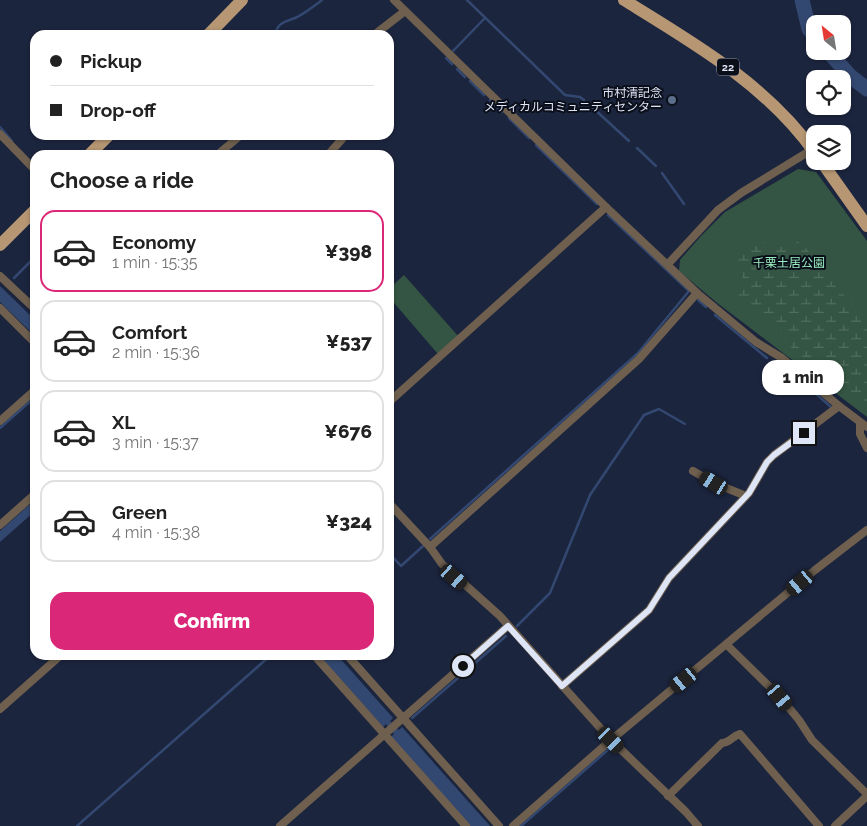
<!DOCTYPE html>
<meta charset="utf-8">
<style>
body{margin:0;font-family:Raleway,"Noto Sans JP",sans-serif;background:#f6f6f6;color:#222;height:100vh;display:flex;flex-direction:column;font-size:19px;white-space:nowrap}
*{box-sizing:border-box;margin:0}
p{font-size:16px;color:#767676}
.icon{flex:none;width:28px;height:28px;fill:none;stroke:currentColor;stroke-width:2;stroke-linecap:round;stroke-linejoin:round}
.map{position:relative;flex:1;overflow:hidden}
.sheet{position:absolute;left:30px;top:150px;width:364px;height:510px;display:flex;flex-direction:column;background:#fff;border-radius:15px;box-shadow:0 1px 4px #0004}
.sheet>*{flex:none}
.banner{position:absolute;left:30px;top:30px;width:364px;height:110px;border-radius:15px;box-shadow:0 1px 4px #0004;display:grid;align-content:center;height:110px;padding:0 20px;background:#fff}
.needle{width:32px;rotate:330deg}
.tools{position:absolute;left:806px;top:15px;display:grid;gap:10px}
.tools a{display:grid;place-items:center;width:45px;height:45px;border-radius:10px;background:#fff;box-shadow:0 1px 4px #0004;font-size:25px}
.end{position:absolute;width:22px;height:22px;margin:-11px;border:6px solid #dee5f7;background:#111;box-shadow:0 0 0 2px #111}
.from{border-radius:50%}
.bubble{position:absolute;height:35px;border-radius:15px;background:#fff;box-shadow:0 1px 4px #0004;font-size:16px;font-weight:800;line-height:35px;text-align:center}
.car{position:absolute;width:15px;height:30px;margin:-15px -8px;border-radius:6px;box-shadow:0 0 4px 1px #0007;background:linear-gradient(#222 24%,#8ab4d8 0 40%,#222 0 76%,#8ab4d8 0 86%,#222 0)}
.banner b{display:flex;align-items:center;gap:18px;height:48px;font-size:19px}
.banner b+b{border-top:1px solid #e0e0e0}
.banner i{width:12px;height:12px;background:#222}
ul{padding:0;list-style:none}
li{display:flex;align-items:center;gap:15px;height:82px;margin:0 10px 8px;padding:0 10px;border:2px solid #e0e0e0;border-radius:15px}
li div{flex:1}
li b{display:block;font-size:19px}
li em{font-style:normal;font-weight:800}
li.selected{border-color:#db2777}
li>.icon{width:45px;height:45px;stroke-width:1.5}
h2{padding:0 20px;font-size:22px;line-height:60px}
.action{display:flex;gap:10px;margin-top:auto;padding:10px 20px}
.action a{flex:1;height:58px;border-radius:15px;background:#db2777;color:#fff;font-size:20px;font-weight:800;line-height:58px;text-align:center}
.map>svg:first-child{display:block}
.green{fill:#345543}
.wetland{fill:url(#wetland-marsh)}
.water{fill:#334871}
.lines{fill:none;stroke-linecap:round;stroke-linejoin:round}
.stream{stroke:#334871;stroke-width:2.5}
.river{stroke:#334871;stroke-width:15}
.minor{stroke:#6e5f4e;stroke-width:8}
.primary{stroke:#b79773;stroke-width:12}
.route{stroke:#dee5f7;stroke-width:6}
.service-dot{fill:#5c6f8a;stroke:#0a0f1a;stroke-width:2}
.labels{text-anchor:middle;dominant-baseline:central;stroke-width:4;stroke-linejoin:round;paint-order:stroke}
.shield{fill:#0a0f1a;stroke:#9ea5b5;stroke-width:1}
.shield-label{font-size:11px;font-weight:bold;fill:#dee5f7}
.poi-label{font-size:12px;fill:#dee5f7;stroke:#0a0f1a;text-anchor:end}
.park-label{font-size:12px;fill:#99edbf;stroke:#0a0f1a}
</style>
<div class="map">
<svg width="867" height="826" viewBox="0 0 867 826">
<defs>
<pattern id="wetland-marsh" width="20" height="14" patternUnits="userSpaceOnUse" patternTransform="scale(1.25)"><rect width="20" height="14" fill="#345543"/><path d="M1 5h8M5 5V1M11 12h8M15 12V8" fill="none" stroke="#516d5f"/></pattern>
</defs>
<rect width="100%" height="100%" fill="#1c253e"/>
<g class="green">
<polygon points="798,169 816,172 867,241 867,417 716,302 679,271 680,260 701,236 725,212"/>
<polygon points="404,275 458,336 438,354 389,297 389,289"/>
</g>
<path class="wetland" d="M758,238C772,250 785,250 801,240C819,269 842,295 867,318V408L788,345L785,337L728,295C744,277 748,279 736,256Z"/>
<g class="water">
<polygon points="0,286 35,320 35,336 0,302"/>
<polygon points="35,500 35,511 0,542 0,531"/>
<polygon points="319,655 337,655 393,718 390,721 399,730 402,727 490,826 470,826 391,737 394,734 386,724 383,727"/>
</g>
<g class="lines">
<g class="stream">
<polyline points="467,0 565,95 580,97 584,100"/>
<path d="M274,35C280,21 283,23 295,18C304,14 314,6 322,0"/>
<polyline points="453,51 485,18"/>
<polyline points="446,58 452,64"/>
<polyline points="457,69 465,77"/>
<polyline points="470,81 484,95"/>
<polyline points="490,100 502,112"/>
<polyline points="592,107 629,141"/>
<polyline points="509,118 529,138"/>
<polyline points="0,127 12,141"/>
<polyline points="536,145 597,204"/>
<polyline points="637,148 656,166"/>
<polyline points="662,173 684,204"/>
<polyline points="14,278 35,257"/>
<polyline points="389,286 393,282"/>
<polyline points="698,300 706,307"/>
<polyline points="715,315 767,358"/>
<polyline points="781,363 831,407"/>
<polyline points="0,428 35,397"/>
<polyline points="430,539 638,353 689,291 608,215"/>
<polyline points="389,553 401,566 423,546"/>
<polyline points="517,626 550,593 590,495 644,415 659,409 685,424"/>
<polyline points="412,718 506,636"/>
<polyline points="77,826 271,655"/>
<polyline points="521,826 610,748"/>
</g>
<g class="river">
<polyline points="802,0 809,29 815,36"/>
<polyline points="828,51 850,76 867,89"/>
</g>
<g class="minor">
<polyline points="394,0 606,207 697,293 756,342 782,358 839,406 867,427"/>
<polyline points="374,35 405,11"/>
<polyline points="0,134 35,170"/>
<polyline points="217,155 241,135"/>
<polyline points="328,155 343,138 342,135"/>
<polyline points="668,264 718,210 741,193 813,149"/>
<polyline points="0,276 35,309"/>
<polyline points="0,308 35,343"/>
<polyline points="389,402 606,207"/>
<polyline points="0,421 35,390"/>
<polyline points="860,423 860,434 867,448"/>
<polyline points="693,471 714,483 746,496"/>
<polyline points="389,503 430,547 442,564 500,616 611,740 686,812 698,826"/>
<polyline points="0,525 35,494"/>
<polyline points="430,547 639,359 697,293"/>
<polyline points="727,645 780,697 799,720 812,740 867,794"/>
<polyline points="314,655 466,826"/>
<polyline points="347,655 499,826"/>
<polyline points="562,686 649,610 669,578 749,493 767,462 774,455 839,406"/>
<polyline points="0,709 61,655"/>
<path d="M668,796L722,743C730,743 732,736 740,734L819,826"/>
<polyline points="280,826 508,626"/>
<polyline points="513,826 611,740 815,570 867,530"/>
<polyline points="835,826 867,796"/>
</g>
<g class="primary">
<path d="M624,0C694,43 767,85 815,153"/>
<polyline points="208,35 242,0"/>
<polyline points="89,155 109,135"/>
<polyline points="821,161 867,226"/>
<polyline points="0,245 35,210"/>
</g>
</g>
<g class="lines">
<polyline class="route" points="463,666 508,626 562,686 649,610 669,578 749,493 767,462 774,455 804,433"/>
</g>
<circle class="service-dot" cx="672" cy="100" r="5"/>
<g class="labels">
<rect class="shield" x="717" y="58.5" width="22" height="17" rx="4"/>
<g class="shield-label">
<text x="728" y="67">22</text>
</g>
<g class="poi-label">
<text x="662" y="93">市村清記念<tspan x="662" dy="14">メディカルコミュニティセンター</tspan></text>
</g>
<g class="park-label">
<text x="789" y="263">千栗土居公園</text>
</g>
</g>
</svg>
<div class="tools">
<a><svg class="needle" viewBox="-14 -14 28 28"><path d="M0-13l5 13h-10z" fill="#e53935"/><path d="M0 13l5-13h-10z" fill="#767676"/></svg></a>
<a><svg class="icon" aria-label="locate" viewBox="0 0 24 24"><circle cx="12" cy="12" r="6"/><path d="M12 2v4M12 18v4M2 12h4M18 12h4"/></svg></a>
<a><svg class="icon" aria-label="layers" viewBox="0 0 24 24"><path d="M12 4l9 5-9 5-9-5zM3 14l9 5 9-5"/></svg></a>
</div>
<i class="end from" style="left:463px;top:666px"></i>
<i class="end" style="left:804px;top:433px"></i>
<div class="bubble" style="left:762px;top:360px;width:82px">1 min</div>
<i class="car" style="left:714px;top:483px;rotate:301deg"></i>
<i class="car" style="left:454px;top:577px;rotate:131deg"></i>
<i class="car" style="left:800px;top:583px;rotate:230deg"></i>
<i class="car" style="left:684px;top:680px;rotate:231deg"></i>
<i class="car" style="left:780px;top:697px;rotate:140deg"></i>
<i class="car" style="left:611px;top:740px;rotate:135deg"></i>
<div class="banner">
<b><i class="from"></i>Pickup</b>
<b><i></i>Drop-off</b>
</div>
<section class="sheet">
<h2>Choose a ride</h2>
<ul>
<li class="selected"><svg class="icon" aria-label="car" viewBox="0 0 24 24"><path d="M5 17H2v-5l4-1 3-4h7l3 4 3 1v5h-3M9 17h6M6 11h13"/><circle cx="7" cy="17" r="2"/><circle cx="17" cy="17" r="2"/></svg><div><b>Economy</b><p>1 min · 15:35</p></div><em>¥398</em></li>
<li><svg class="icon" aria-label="car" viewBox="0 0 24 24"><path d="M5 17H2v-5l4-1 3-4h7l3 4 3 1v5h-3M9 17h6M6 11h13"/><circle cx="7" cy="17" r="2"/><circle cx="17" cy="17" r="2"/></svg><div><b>Comfort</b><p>2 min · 15:36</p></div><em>¥537</em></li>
<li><svg class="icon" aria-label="car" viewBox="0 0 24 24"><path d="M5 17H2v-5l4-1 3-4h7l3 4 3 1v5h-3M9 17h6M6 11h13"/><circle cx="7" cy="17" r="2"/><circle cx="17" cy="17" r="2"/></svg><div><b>XL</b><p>3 min · 15:37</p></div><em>¥676</em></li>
<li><svg class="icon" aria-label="car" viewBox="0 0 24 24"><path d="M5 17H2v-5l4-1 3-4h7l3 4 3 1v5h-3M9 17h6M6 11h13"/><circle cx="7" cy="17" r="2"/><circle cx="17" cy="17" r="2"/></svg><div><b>Green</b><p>4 min · 15:38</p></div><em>¥324</em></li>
</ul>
<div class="action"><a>Confirm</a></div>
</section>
</div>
